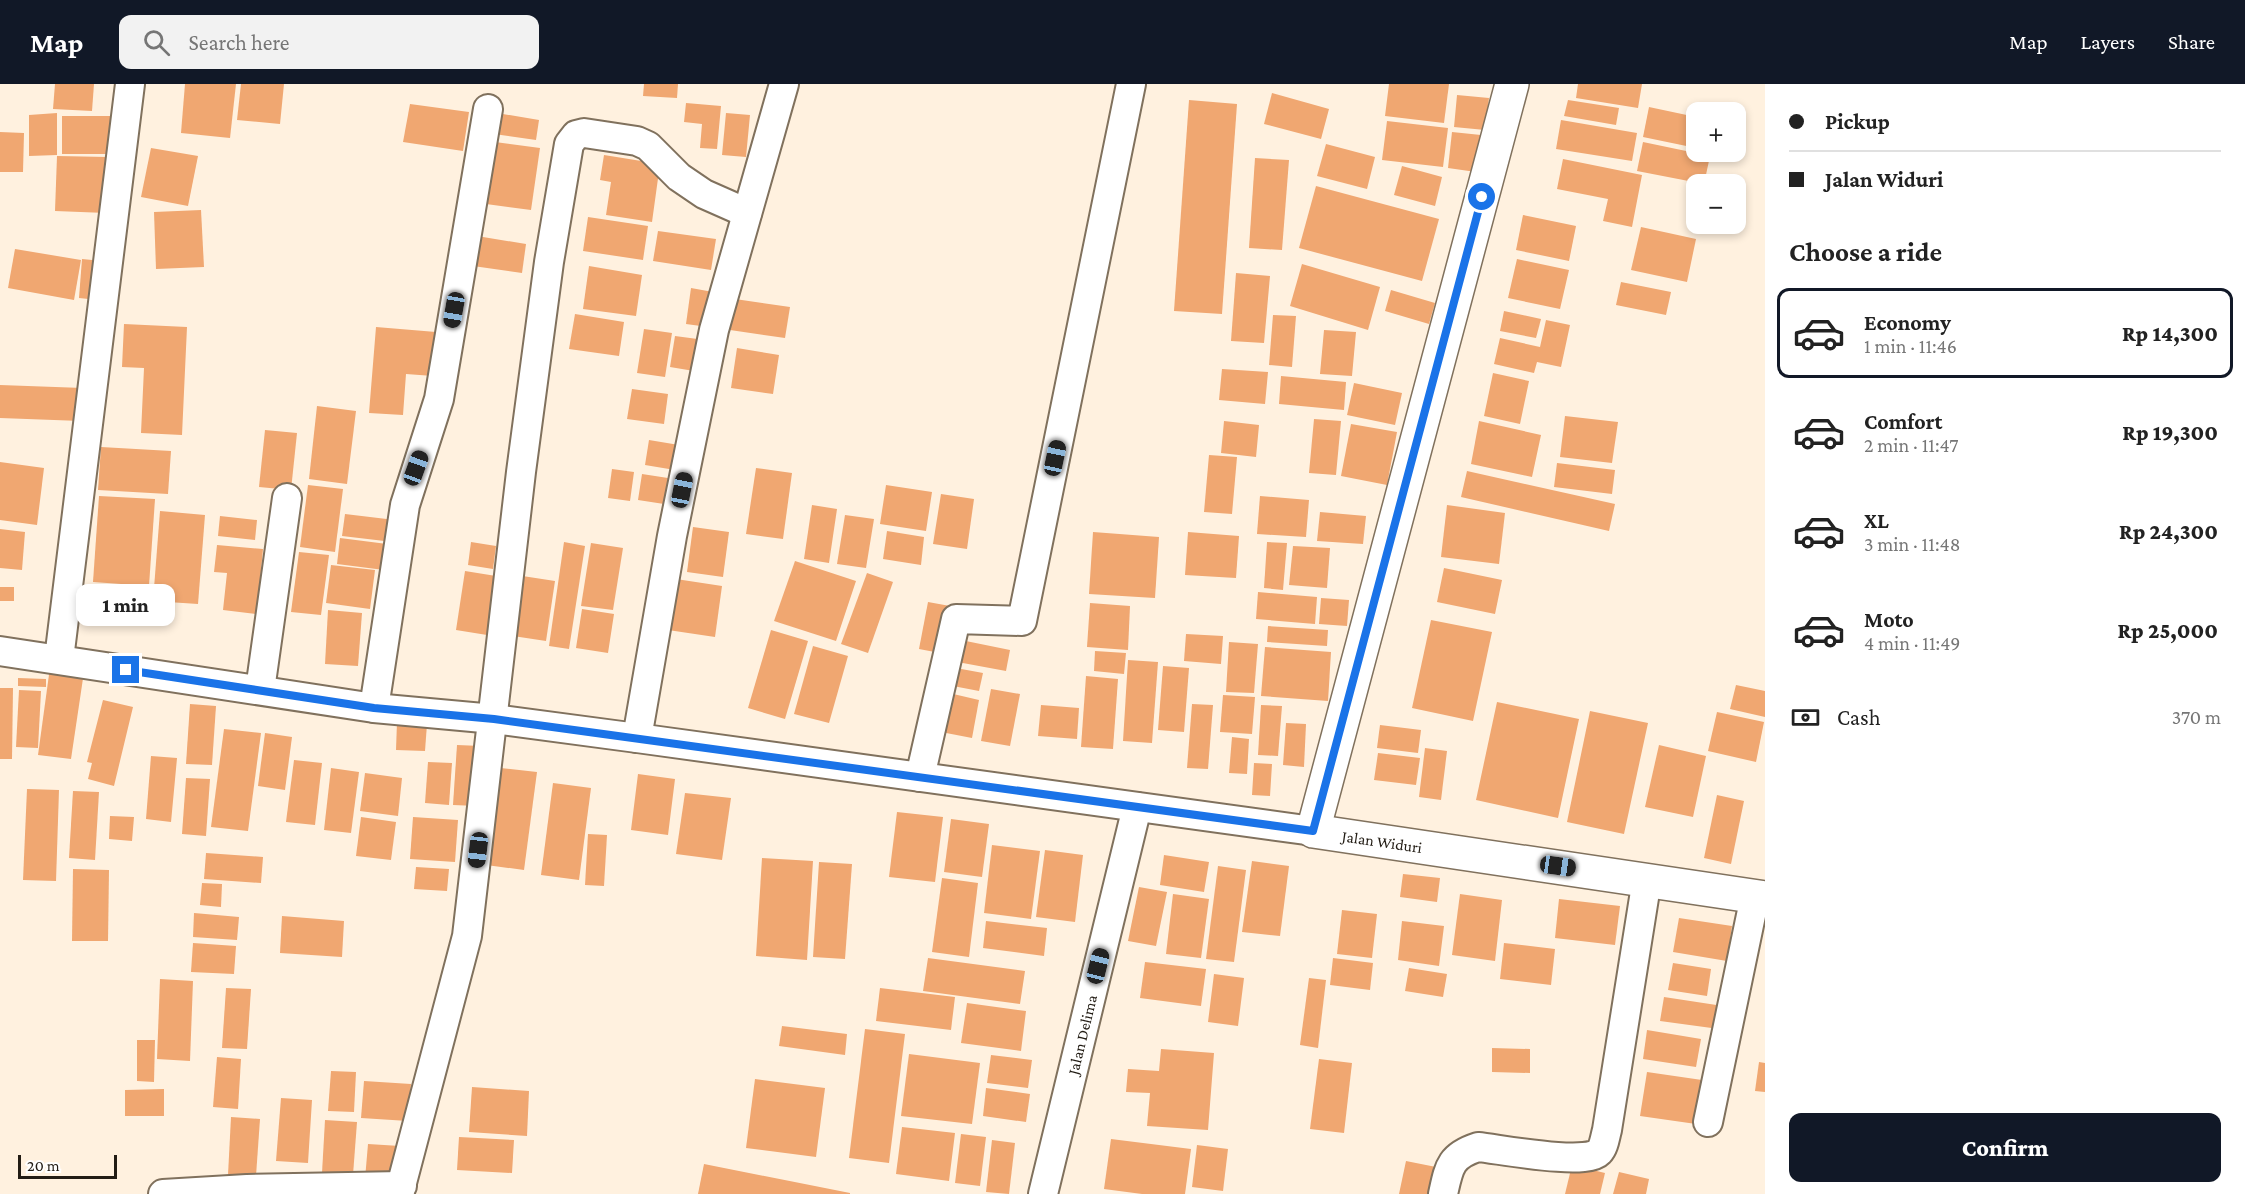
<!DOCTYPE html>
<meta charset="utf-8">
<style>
body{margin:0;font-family:"Crimson Pro",serif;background:#f2f2f2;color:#222;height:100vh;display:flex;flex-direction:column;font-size:22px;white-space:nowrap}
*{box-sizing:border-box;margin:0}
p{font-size:20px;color:#767676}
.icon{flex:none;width:33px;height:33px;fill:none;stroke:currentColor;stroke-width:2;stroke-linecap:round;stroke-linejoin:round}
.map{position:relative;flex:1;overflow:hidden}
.side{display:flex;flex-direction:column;background:#fff;width:480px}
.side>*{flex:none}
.hud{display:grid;align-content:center;height:132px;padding:0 24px;background:#fff}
.tools{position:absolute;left:1686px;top:18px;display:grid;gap:12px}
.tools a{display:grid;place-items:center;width:60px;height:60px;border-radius:12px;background:#fff;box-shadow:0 3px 9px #0003;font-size:30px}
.scale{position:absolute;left:18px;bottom:15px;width:99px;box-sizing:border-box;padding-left:6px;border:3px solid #221c14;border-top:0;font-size:16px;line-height:21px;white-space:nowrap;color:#221c14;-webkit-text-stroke:4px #fff;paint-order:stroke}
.end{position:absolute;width:27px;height:27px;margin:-14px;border:8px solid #1a73e8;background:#fff;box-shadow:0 0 0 3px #fff}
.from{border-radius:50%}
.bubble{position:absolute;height:42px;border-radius:12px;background:#fff;box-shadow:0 3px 9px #0003;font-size:20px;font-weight:800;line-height:42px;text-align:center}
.car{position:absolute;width:18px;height:36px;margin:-18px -9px;border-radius:8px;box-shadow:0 0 4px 2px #0007;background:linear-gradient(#222 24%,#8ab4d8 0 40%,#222 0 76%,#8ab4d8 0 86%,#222 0)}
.hud b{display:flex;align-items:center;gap:21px;height:57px;font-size:22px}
.hud b+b{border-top:2px solid #e0e0e0}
.hud i{width:15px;height:15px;background:#222}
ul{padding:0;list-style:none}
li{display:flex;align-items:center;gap:18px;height:90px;margin:0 12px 9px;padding:0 12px;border:3px solid transparent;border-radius:12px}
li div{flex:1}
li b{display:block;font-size:22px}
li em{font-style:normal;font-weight:800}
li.current{border-color:#111827}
li>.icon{width:54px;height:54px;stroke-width:1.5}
h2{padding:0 24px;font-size:27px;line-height:72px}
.pay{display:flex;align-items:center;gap:15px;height:66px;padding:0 24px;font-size:22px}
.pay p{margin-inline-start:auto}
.primary-button{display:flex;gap:12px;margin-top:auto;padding:12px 24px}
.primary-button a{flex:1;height:69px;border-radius:12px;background:#111827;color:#fff;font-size:24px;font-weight:800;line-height:69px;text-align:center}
header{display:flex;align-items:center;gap:36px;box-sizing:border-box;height:84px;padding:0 30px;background:#111827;color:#fff}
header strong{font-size:28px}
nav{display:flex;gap:33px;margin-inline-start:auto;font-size:21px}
.search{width:420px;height:54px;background:#f2f2f2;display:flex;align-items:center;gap:15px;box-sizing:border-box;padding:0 21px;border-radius:12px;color:#767676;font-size:22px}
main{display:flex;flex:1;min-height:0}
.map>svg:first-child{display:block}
.building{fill:#f0a771}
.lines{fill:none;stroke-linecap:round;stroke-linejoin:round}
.minor-casing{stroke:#80715d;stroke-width:32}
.secondary-casing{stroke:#80715d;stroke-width:36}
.minor{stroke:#fff;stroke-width:28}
.secondary{stroke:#fff;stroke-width:33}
.route{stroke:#1a73e8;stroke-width:8}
.labels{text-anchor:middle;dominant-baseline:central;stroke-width:4.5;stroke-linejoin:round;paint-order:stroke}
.street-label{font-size:16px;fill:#221c14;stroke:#fff}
</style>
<header>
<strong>Map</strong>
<div class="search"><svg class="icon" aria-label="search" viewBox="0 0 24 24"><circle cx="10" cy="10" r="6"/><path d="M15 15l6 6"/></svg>Search here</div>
<nav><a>Map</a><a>Layers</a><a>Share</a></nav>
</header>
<main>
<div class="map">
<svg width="1765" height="1110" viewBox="0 0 1765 1110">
<rect width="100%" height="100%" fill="#fff1df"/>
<g class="building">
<polygon points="55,0 94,0 92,27 53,25"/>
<polygon points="185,0 236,0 230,54 181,49"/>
<polygon points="241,0 284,0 280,40 237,36"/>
<polygon points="644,0 678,0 677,14 643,12"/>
<polygon points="1389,0 1449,0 1444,39 1385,32"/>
<polygon points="1578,0 1642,0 1638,24 1576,14"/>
<polygon points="1272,9 1329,25 1321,55 1264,40"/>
<polygon points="1457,11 1489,14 1485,46 1454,43"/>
<polygon points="1189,16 1237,20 1222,230 1174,227"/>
<polygon points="1568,16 1619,24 1616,41 1564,32"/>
<polygon points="686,19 721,22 717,65 700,64 702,40 684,38"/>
<polygon points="410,20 469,28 463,67 403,58"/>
<polygon points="1649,23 1696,33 1696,64 1643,53"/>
<polygon points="57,29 57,71 29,72 29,31"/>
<polygon points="497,29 539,36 536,56 494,50"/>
<polygon points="726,29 750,31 746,73 722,71"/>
<rect x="62" y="32" width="57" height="38"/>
<polygon points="1561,36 1637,49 1632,77 1556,65"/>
<polygon points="1387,37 1448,44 1443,83 1382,76"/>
<polygon points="0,48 24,49 23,88 0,88"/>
<polygon points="1452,48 1481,51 1476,88 1448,84"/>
<polygon points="495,58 540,64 531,126 486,120"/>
<polygon points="1643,58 1710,72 1704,100 1637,87"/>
<polygon points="1326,60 1375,73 1367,105 1317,92"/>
<polygon points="151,64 198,72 188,122 141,113"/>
<polygon points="604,71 660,80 652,138 606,131 611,98 600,96"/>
<polygon points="57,72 108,73 106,129 55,127"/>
<polygon points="1255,74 1289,76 1282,166 1249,164"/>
<polygon points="1563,75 1642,91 1632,143 1603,137 1608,115 1557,105"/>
<polygon points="1402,82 1442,93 1435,122 1394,111"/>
<polygon points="1316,102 1439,135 1422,197 1299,164"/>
<polygon points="201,126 204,183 156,185 154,128"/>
<polygon points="1523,131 1576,142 1569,177 1516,166"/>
<polygon points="588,133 648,142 643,176 583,167"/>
<polygon points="1641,143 1696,155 1687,198 1631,186"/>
<polygon points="658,147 716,155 711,186 653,177"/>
<polygon points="477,152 526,160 522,189 473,182"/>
<polygon points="15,165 81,176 74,216 8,204"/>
<polygon points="82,175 102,177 98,216 79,214"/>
<polygon points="1517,175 1569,186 1560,225 1508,214"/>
<polygon points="1302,180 1380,203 1368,246 1290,222"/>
<polygon points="589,182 642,191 636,232 583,225"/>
<polygon points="1236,189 1270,192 1264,259 1231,257"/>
<polygon points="1621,198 1671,208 1666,231 1616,221"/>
<polygon points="691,204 713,208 708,243 686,240"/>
<polygon points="1391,206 1435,219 1429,240 1385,227"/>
<polygon points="735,215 790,223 785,254 730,246"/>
<polygon points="1504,227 1541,235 1536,254 1500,247"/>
<polygon points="575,230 624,238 619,272 569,265"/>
<polygon points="1273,231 1296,232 1292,283 1269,281"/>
<polygon points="1546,236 1570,241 1561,283 1537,278 1534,289 1494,280 1500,254 1540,263"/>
<polygon points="124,240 187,243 182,351 141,349 144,284 122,283"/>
<polygon points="376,243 436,248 433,292 406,290 403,331 369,329"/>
<polygon points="644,245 672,249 665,293 637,289"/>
<polygon points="1324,246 1356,248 1352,292 1320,290"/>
<polygon points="675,252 705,256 700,288 670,283"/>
<polygon points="737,264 779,271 773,310 731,304"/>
<polygon points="1222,285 1268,288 1265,320 1219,316"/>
<polygon points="1493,289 1529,297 1520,340 1484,332"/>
<polygon points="1281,292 1346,298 1344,326 1279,320"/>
<polygon points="1354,299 1402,309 1395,341 1347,331"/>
<polygon points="0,301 83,304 81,337 0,334"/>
<polygon points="632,305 668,310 664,340 627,335"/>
<polygon points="317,322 356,327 347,400 309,395"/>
<polygon points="1565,332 1618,338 1612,379 1560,373"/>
<polygon points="1314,335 1341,337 1336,391 1309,389"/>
<polygon points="1224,337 1259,341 1256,373 1221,369"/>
<polygon points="1479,337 1541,351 1532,393 1471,380"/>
<polygon points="1351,340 1397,348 1387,401 1341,392"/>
<polygon points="265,346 297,349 291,406 259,403"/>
<polygon points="649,356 685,362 681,387 645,381"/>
<polygon points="101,363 171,367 168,410 98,406"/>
<polygon points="1209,371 1237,373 1232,430 1204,428"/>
<polygon points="0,378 44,384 37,441 0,436"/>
<polygon points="1557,379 1615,386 1612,410 1554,403"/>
<polygon points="756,384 792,389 783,455 746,450"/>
<polygon points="612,385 634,388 630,417 608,414"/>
<polygon points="1467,387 1615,420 1609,447 1461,413"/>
<polygon points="642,390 668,394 664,420 638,416"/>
<polygon points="308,401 343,405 335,468 300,463"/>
<polygon points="886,401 932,408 926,447 880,440"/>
<polygon points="941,410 974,415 967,465 933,460"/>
<polygon points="99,412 155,415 149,502 93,498"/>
<polygon points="1260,412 1309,416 1306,453 1257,450"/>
<polygon points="812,421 837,425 829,479 804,475"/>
<polygon points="1447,421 1505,429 1499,480 1441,473"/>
<polygon points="160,427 205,431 198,520 153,517"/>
<polygon points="1320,428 1366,432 1363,460 1317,457"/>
<polygon points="345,430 395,436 393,458 342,452"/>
<polygon points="845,431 874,435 866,484 837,480"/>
<polygon points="220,432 257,436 255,456 218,452"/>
<polygon points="693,443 729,448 723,493 687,488"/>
<polygon points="0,445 25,448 22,486 0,484"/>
<polygon points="887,447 924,453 921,481 883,475"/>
<polygon points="1093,448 1159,453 1155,514 1089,510"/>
<polygon points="1188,448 1239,452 1236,494 1185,491"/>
<polygon points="340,454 387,460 384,486 337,480"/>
<polygon points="471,458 496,462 493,485 468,481"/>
<polygon points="564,458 585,462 569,565 549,562"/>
<polygon points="1267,458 1287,459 1283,506 1264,504"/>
<polygon points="591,459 623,464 613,526 581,522"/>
<polygon points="217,461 263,465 257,530 223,526 227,489 214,488"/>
<polygon points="1293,462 1330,464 1327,504 1289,501"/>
<polygon points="299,468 329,471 321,531 291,528"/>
<polygon points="795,477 856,497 836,557 774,537"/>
<polygon points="331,481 375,486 370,525 326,519"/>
<polygon points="1444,484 1502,496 1495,530 1437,518"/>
<polygon points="465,487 496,492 487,551 456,546"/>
<polygon points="867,489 893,498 868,569 841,560"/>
<polygon points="516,491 555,497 546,557 506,551"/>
<polygon points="676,495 722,502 715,553 668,546"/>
<rect x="0" y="503" width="14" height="14"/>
<polygon points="1258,508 1317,513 1315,540 1256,535"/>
<polygon points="1321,514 1349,516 1347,542 1319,540"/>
<polygon points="928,518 950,522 940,569 919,565"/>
<polygon points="1090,519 1130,522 1128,566 1087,563"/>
<polygon points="582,525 614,530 608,569 576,564"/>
<polygon points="328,526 362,529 358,582 325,580"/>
<polygon points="1431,536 1492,548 1473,637 1412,624"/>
<polygon points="1268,542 1328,546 1327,562 1267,558"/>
<polygon points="771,546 808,557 785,635 748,624"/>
<polygon points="1186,550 1223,552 1221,580 1184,577"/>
<polygon points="956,555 1010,566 1006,587 952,577"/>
<polygon points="1229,558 1258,560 1254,609 1226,608"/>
<polygon points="813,562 848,572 829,639 794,630"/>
<polygon points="1265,563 1331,568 1328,617 1261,612"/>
<polygon points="1095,567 1126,569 1124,590 1094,587"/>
<polygon points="51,576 85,581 71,675 38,671"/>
<polygon points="1128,576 1158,578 1152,659 1123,657"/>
<polygon points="1163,582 1189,584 1184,648 1158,646"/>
<polygon points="956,584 983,589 979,607 953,602"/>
<polygon points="1086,592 1118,595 1113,665 1081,663"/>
<polygon points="18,594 46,595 46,603 18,602"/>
<polygon points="1736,601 1765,607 1765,633 1730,625"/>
<polygon points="0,604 13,604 12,675 0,675"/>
<polygon points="991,605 1020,610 1010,662 981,657"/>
<polygon points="19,606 41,607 38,664 16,663"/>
<polygon points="949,609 979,616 972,654 941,648"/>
<polygon points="1223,611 1255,613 1252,650 1220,648"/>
<polygon points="103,616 133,623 114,702 88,695 92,679 87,678"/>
<polygon points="1497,618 1579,635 1558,734 1476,716"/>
<polygon points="190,620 216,622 212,681 186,680"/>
<polygon points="1192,620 1213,621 1208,685 1187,684"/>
<polygon points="1041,621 1079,624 1077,655 1038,652"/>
<polygon points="1261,621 1282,622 1278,672 1258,671"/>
<polygon points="1590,627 1648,639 1624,750 1567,738"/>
<polygon points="1717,628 1764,638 1756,678 1708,667"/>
<polygon points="397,638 427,640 425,667 396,666"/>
<polygon points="1286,639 1306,640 1304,683 1283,681"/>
<polygon points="1380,641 1421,646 1418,669 1377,664"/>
<polygon points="224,645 261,649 248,747 211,743"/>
<polygon points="265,649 292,653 285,706 258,702"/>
<polygon points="1232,653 1249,655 1247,690 1229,689"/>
<polygon points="457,661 481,662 477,722 453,721"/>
<polygon points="1659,661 1706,672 1693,733 1645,723"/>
<polygon points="1425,664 1447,667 1441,716 1419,713"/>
<polygon points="1378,669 1420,674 1416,701 1374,696"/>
<polygon points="151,672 177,674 171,738 146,735"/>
<polygon points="294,676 322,679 315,741 286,738"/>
<polygon points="428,678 452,679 449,721 425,719"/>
<polygon points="1254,679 1272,680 1270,712 1252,711"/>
<polygon points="491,683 537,688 524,786 479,780"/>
<polygon points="331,684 359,688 351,749 324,746"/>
<polygon points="365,689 402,694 398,732 360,727"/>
<polygon points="638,690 675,695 668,751 631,746"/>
<polygon points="186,694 210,695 206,752 182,750"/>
<polygon points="553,699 591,704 579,796 541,791"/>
<polygon points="27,705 59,706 56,797 23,796"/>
<polygon points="73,707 99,708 95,776 69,774"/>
<polygon points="685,709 731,714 722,776 676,770"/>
<polygon points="1717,711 1744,717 1731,780 1704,774"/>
<polygon points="897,728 943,733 935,798 889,793"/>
<polygon points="110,732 134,733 132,757 109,755"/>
<polygon points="361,733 396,738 391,776 356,772"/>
<polygon points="413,733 458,736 455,778 410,775"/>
<polygon points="951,735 989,740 982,793 944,788"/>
<polygon points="588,750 607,751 604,802 585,801"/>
<polygon points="992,761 1040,767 1031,835 984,829"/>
<polygon points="1045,766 1083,771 1075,838 1036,833"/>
<polygon points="206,769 263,773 261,799 204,795"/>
<polygon points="1164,771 1209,778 1204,808 1160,801"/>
<polygon points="762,774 813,777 807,876 756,872"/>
<polygon points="1252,777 1289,782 1280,852 1242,848"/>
<polygon points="819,778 852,780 845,875 813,873"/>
<polygon points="1218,782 1246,786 1234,878 1206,875"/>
<polygon points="416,783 449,785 447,807 414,805"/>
<polygon points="73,785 109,786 108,857 72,857"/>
<polygon points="1403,790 1440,794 1437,818 1400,813"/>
<polygon points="942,794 978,799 969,873 932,868"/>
<polygon points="202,799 222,800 221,823 200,821"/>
<polygon points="1139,803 1167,808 1156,862 1128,857"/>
<polygon points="1173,810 1209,815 1201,874 1166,870"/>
<polygon points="1460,810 1502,816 1495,877 1452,871"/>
<polygon points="1559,815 1620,822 1615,861 1555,854"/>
<polygon points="1342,826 1377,830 1372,874 1337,870"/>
<polygon points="194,829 239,833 237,856 193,853"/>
<polygon points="282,832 344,837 342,873 280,869"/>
<polygon points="1679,834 1732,842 1727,877 1673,868"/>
<polygon points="986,837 1047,844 1044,872 983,864"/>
<polygon points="1402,837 1444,842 1439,882 1398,876"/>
<polygon points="193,859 236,862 234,890 191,888"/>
<polygon points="1504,859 1555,865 1551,901 1500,895"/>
<polygon points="928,874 1025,887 1020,920 923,907"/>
<polygon points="1333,874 1373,879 1370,906 1330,901"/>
<polygon points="1145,878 1206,885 1201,922 1140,914"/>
<polygon points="1673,879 1711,885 1707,912 1668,906"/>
<polygon points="1409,884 1447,890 1443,913 1405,907"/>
<polygon points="1214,890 1244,894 1238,942 1208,938"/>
<polygon points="1309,894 1326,896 1318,964 1300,961"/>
<polygon points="160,895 193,897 190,977 157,975"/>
<polygon points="226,904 251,905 247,965 222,964"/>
<polygon points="880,904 955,913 951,946 876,937"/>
<polygon points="1664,913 1723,922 1719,945 1660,937"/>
<polygon points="967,919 1026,927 1021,967 961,959"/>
<polygon points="782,942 847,950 845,971 779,962"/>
<polygon points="865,945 905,950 889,1079 849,1074"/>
<polygon points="1647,946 1701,955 1696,983 1643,975"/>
<polygon points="137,956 155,956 154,998 137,997"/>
<polygon points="1492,964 1530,965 1530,989 1492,988"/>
<polygon points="1161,965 1214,969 1208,1046 1147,1042 1150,1009 1126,1008 1128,985 1159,987"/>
<polygon points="909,970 980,979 972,1040 901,1032"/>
<polygon points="991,971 1032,976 1028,1004 987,999"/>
<polygon points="217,973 241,975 238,1025 213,1023"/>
<polygon points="1319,975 1352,979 1344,1049 1310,1045"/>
<polygon points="1759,978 1765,979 1765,1008 1755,1007"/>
<polygon points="331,987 356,988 354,1028 328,1027"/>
<polygon points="1647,988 1702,996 1696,1040 1640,1032"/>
<polygon points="755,995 825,1004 816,1073 746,1064"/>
<polygon points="364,997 411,1000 408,1037 361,1034"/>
<polygon points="472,1003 529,1007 527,1052 469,1048"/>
<polygon points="986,1004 1030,1010 1026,1038 983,1032"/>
<polygon points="164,1005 164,1032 125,1032 125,1006"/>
<polygon points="281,1014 312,1016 308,1079 276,1077"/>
<polygon points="231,1033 260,1035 256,1092 228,1091"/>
<polygon points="325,1036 357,1038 353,1091 322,1089"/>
<polygon points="902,1043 955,1049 949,1097 896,1090"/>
<polygon points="961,1050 986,1053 980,1102 955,1099"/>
<polygon points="459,1053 514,1056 512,1089 457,1086"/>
<polygon points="1111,1055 1191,1065 1185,1110 1142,1110 1104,1105"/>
<polygon points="992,1056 1015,1059 1009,1110 986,1108"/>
<polygon points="368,1060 400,1062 397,1098 365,1095"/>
<polygon points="1197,1061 1228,1065 1223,1107 1192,1103"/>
<polygon points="1406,1077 1436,1083 1430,1110 1399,1110"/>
<polygon points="704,1080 850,1109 850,1110 698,1110"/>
<polygon points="1572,1081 1605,1089 1600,1110 1565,1110"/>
<polygon points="1619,1088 1649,1095 1646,1110 1613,1110"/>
</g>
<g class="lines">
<g class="minor-casing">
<g id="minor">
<polyline points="0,567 374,624 494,635 637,654 1313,747"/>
<polyline points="59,575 130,0"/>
<polyline points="260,606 287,414"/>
<polyline points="374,624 405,421 439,315 488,25"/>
<polyline points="637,654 672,452 714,246 784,0"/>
<polyline points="920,693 956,535 1022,537 1131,0"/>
<polyline points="1708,1038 1755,812"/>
<polyline points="163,1110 247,1105 402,1102"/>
<polyline points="399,1110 467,852 521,388 549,178 569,60 576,51 584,49 637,57 648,62 679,93 704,110 747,129"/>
<path id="s1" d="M1043,1110L1137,723"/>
<path d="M1443,1110C1449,1083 1450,1072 1478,1063C1499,1065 1586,1082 1599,1068C1604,1063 1605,1053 1607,1046L1647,795"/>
</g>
</g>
<g class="secondary-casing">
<g id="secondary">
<path id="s2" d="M1512,0L1313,747L1765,814"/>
</g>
</g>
<use href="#minor" class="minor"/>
<use href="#secondary" class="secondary"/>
</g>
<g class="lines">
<polyline class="route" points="126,586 374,624 494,635 596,649 1313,747 1482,113"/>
</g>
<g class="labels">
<g class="street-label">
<text stroke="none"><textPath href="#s2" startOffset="843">Jalan Widuri</textPath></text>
<text stroke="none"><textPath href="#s1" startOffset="164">Jalan Delima</textPath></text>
</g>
</g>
</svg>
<div class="tools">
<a>+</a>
<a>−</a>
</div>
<div class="scale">20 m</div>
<i class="end from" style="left:1482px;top:113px"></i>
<i class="end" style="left:126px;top:586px"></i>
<div class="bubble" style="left:76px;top:500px;width:99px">1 min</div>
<i class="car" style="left:454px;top:226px;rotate:190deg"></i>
<i class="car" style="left:1055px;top:374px;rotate:12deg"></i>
<i class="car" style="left:416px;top:384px;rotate:20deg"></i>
<i class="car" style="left:682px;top:406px;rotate:11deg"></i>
<i class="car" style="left:478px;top:766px;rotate:187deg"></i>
<i class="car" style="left:1558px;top:782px;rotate:98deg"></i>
<i class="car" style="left:1098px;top:882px;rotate:14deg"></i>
</div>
<section class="side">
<div class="hud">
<b><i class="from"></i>Pickup</b>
<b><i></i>Jalan Widuri</b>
</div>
<h2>Choose a ride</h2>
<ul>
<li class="current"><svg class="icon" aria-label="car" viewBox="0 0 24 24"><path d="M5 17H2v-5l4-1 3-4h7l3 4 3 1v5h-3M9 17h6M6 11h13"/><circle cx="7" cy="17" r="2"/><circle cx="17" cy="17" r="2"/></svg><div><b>Economy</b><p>1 min · 11:46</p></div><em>Rp 14,300</em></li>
<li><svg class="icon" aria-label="car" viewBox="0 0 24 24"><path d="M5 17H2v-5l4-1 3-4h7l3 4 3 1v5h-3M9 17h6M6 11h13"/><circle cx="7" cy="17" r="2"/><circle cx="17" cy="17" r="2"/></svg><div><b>Comfort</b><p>2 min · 11:47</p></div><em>Rp 19,300</em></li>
<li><svg class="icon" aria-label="car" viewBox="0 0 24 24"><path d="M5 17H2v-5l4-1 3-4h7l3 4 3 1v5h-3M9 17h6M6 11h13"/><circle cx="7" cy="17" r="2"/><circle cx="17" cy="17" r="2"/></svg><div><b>XL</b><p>3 min · 11:48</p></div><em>Rp 24,300</em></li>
<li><svg class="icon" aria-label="car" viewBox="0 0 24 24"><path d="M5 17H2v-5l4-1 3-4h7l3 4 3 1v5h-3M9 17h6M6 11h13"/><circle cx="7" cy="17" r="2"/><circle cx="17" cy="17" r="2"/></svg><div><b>Moto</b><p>4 min · 11:49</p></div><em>Rp 25,000</em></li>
</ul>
<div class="pay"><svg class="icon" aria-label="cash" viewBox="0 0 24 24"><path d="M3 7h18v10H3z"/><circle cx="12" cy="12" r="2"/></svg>Cash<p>370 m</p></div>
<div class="primary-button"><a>Confirm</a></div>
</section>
</main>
